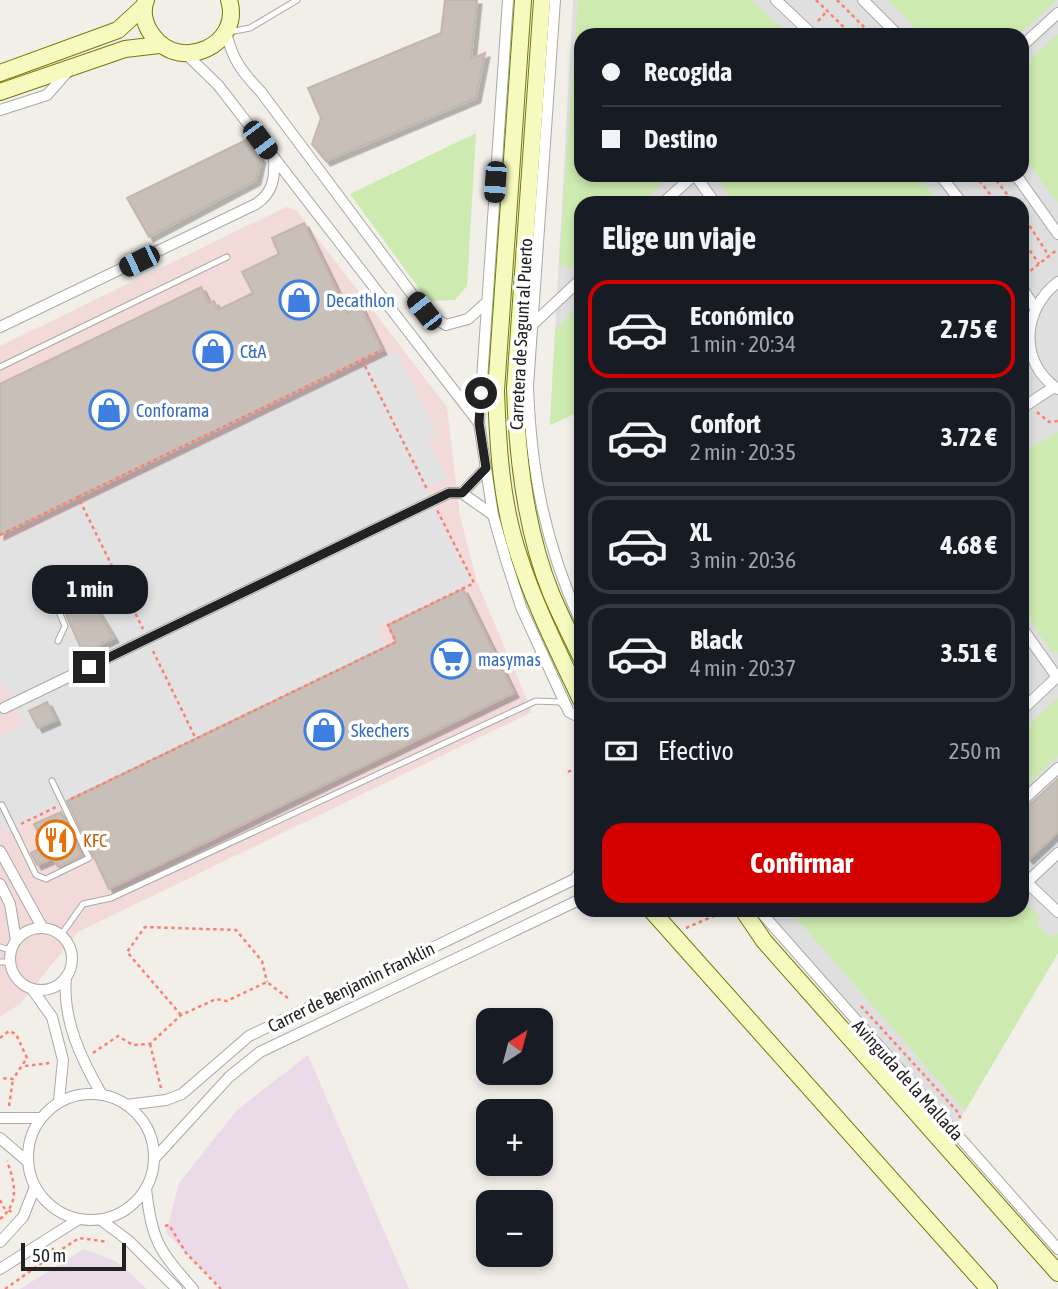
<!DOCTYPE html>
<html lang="es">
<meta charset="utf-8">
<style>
body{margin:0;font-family:"Asap Condensed",sans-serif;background:#242831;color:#f1f3f6;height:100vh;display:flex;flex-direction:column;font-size:26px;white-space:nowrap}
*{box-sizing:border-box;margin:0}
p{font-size:23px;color:#9ea1a6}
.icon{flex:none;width:38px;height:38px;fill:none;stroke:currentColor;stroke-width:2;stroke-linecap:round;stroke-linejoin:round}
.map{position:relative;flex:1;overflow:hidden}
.panel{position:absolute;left:574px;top:196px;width:455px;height:721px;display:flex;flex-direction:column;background:#171b24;border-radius:21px;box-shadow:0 4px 10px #0003}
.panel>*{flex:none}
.banner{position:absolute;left:574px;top:28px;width:455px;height:154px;border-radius:21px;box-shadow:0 4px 10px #0003;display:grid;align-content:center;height:154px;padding:0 28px;background:#171b24}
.needle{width:46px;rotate:36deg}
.fabs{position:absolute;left:476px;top:1008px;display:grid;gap:14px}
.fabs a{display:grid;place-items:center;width:77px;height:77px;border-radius:14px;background:#171b24;box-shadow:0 4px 10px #0003;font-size:35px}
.scale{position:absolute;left:21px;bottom:18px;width:105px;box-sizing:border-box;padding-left:7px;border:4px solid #222;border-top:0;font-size:19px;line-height:24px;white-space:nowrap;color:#222;-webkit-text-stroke:5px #fff;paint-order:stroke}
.end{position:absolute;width:32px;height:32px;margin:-16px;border:9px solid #222;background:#fff;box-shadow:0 0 0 4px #fff}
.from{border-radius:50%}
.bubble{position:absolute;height:49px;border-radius:21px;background:#171b24;box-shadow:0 4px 10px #0003;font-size:23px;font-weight:700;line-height:49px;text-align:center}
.car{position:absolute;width:21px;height:42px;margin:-21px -10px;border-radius:9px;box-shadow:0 0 5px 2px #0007;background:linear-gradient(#222 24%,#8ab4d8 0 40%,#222 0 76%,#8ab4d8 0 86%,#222 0)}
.banner b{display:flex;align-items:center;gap:24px;height:66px;font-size:26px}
.banner b+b{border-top:2px solid #363941}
.banner i{width:18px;height:18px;background:#f1f3f6}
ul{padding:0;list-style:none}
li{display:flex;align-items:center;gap:21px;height:98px;margin:0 14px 10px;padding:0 14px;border:4px solid #363941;border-radius:21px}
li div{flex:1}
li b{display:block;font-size:26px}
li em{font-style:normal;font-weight:700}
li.on{border-color:#d40000}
li>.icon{width:63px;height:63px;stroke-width:1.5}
h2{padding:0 28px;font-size:32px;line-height:84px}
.pay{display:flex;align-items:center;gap:18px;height:77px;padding:0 28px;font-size:26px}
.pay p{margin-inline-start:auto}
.cta{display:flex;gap:14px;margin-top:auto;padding:14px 28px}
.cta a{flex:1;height:80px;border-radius:21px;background:#d40000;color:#fff;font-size:28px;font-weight:700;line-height:80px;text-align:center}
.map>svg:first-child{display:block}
.residential{fill:#e0dfdf;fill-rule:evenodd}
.commercial{fill:#f2dad9}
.industrial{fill:#ebdbe8}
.grass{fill:#cdebb0}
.parking{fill:#e2e2e2}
.building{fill:#c7bfb8;stroke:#c4b6ab;stroke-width:2;filter:url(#shadow)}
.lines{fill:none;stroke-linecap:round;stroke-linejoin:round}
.lane-casing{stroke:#a9a9a9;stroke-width:7}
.street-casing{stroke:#a9a9a9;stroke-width:12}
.secondary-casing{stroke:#707d05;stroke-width:18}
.path{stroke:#fa8072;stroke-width:2.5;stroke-dasharray:3.5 3.5;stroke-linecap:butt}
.lane{stroke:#fff;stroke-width:5}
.street{stroke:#fff;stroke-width:10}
.secondary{stroke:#f7fabf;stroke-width:16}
.route{stroke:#222;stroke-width:9}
.labels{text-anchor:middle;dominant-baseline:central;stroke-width:7;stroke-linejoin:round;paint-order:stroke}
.shop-label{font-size:18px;fill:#366cbe;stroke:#fff;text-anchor:start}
.street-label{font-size:18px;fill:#222;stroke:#fff}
.food-label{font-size:18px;fill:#c56008;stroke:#fff;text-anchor:start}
</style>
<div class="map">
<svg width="1058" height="1289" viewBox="0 0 1058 1289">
<defs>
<filter id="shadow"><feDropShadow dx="4.5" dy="4.5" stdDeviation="0" flood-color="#0004"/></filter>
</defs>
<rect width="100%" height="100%" fill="#f2efe9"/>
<path class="residential" d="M573,0H1058V953L965,1111L949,1133L755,910H1022V203H581V411L550,425ZM581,35H1022V175H581Z"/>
<polygon class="commercial" points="286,207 296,210 447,407 460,516 477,582 532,712 78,932 20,1004 0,1017 0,346"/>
<g class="industrial">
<polygon points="308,1055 409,1289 223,1289 166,1233 179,1183 237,1110"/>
<polygon points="84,1249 117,1262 147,1289 20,1289"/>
</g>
<g class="grass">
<polygon points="578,0 751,0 790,35 581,35 581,175 671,175 641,203 581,203 581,258 569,269 559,264"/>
<polygon points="888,0 1057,0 1019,35 922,35"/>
<polygon points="1058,34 1058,203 1022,155 1022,67"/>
<polygon points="476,133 467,286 455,300 432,301 423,294 350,194"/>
<polygon points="721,175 918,175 940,203 734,203 719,182"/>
<polygon points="581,302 581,411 550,425 555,330"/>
<polygon points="1058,432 1058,653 1052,652 1022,609 1022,452"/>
<polygon points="1058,698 1058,756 1022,789 1022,731"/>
<polygon points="1022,900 1041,918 1036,924 1051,938 1056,933 1058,935 1058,953 965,1111 789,910 1022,910"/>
</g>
<polygon class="parking" points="396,351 437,434 428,439 448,478 426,489 472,581 377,628 386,646 6,833 0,821 0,735 23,724 4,684 0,685 0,544"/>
<g class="building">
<polygon points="445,0 477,0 471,59 485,53 476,98 326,161 312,144 321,118 308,88 441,33"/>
<polygon points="246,140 261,159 256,180 149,237 127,198"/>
<polygon points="304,223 348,313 361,307 382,350 0,535 0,384 201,287 209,303 214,301 218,310 253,293 242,272 279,254 272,238"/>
<polygon points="463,589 514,693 109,889 67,801 396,642 388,625"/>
<polygon points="90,598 114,638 83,653 64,610"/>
<polygon points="47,702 56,720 38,728 29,711"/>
<polygon points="1058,779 1058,832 1029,859 1022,851 1022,812"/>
<polygon points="61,812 82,856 58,867 53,858 37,865 31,853 45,846 34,824"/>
</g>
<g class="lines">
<g class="lane-casing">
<g id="lane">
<polyline points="229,32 250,28 297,0"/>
<polyline points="0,367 227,257"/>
<polyline points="58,641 65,626 57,607 93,591 101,608 110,604"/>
<polyline points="2,805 36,875 46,879 89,858 52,781"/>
<polyline points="61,935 83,904 111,898 536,701 560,702 563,706"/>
<polyline points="0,947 10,950"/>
<polyline points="0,962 9,962"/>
</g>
</g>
<g class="street-casing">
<g id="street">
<polyline points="508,0 479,423 493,515 506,560 521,607 569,712 581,718"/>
<path d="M555,0L528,386C531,473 545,543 581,623"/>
<polyline points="776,0 813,35"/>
<polyline points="863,0 898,35"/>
<path d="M226,32C232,59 242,72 261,92L426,313L446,325L468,319L487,302"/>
<polyline points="1022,46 1058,13"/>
<polyline points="187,55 218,85 479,423"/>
<polyline points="0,110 47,95 70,69"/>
<polyline points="695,175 715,203"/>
<polyline points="940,175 962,203"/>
<polyline points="1016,175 1058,234"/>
<polyline points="663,203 694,175"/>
<path d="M1058,282C1022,309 1018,363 1058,389"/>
<polyline points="1022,288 1035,308"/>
<polyline points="533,324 581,279"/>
<path d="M0,327L256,204C273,193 275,178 274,159"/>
<polyline points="1022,408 1054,387"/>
<polyline points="462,493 486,468"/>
<polyline points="1022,628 1057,677"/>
<polyline points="4,708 449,493 462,493 493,515"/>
<polyline points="1022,710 1058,676"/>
<polyline points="1022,801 1058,768"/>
<polyline points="0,851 42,927"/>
<polyline points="1022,878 1058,912"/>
<polyline points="1027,882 1058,853"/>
<polyline points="0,884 10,904 16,940"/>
<polyline points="759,910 1058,1249"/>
<circle cx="41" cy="959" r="31"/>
<path d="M66,977C62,1019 81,1059 102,1095"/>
<polyline points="32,989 52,1017 63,1060 59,1101"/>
<circle cx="91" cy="1157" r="63"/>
<polyline points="126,1105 166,1100 182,1094 249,1036 575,879 581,870"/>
<polyline points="0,1118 40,1118"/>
<polyline points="0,1138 28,1162"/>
<polyline points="154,1159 229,1077 260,1052 581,899"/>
<path d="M146,1189C152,1242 159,1250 193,1289"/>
<polyline points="101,1220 129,1241 177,1289"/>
<polyline points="0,1242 23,1217 35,1187"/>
<polyline points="0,1269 79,1219"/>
</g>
</g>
<g class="secondary-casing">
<g id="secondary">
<path d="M146,0C141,12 145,26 153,36C180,73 243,45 229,0"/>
<path d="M523,0L496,391C498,446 501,503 519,556C535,606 559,653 581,700"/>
<path d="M542,0L515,388C517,457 525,529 551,593C560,615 571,636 581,657"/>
<polyline points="0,73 118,30 143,7"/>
<polyline points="0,92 125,49 159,45"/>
<polyline points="651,910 989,1289"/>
<polyline points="743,910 764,941 1058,1273"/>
</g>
</g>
<g class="path">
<polyline points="816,0 852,35"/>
<polyline points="837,0 872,35"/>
<polyline points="818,21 827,11"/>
<polyline points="975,175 997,203"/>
<polyline points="992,175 1014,203"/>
<polyline points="1022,214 1049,256"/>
<polyline points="1022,239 1039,264"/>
<polyline points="1025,275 1058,249"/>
<polyline points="362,360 382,350"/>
<polyline points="1037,412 1049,422 1058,421"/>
<polyline points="78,497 362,360 428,491"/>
<polyline points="0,535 78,497 143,629"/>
<polyline points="153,651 196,739"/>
<polyline points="568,772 581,765"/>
<polyline points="71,799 396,642 388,625 474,583 437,510"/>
<polyline points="21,824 56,807"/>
<polyline points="628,910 638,916"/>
<polyline points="686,928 728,910"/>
<polyline points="861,1006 956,1110 961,1119"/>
<polyline points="181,1015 127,952 145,927 236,930 262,961 267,982"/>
<polyline points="0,1038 9,1031 16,1034 27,1058 13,1079 0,1078"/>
<polyline points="150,1044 161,1088"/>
<polyline points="93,1053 118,1036 133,1045 150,1044 181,1015 216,999 227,1001 267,982 289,999"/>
<polyline points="25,1066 50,1063"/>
<polyline points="9,1106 13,1079"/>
<polyline points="0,1200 4,1208 12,1212"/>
<path d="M0,1219C20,1203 15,1183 7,1161"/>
<polyline points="165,1226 169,1225 186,1253 221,1289"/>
<polyline points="52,1248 56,1253 79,1238 108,1242"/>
<polyline points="5,1289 56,1253"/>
</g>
<use href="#lane" class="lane"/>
<use href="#street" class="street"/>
<use href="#secondary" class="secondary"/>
</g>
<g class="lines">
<polyline class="route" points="89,667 449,493 462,493 486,468 479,423 481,393"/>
</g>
<defs>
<g id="shop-ring" transform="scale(2.0125)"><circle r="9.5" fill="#fff" stroke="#3f7fe0" stroke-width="1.5"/><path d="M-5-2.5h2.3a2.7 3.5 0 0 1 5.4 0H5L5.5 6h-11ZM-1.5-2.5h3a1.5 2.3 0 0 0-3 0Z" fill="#3f7fe0"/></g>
<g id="supermarket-ring" transform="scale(2.0125)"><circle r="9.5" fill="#fff" stroke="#3f7fe0" stroke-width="1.5"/><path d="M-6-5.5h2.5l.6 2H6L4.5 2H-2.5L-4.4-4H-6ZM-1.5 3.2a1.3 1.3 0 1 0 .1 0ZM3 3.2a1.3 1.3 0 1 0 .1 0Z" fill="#3f7fe0"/></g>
<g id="restaurant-ring" transform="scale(2.0125)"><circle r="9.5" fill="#fff" stroke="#e8710a" stroke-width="1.5"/><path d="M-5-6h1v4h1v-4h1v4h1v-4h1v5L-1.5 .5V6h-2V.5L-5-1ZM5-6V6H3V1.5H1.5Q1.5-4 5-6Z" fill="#e8710a"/></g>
</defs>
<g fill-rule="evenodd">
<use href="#shop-ring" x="299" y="300"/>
<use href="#shop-ring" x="213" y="351"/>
<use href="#shop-ring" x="109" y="410"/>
<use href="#supermarket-ring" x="451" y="659"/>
<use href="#shop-ring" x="324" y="730"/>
<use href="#restaurant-ring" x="56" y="840"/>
</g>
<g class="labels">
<g class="shop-label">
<text x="326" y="300">Decathlon</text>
<text x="240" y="351">C&amp;A</text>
<text x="136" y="410">Conforama</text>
<text x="478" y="659">masymas</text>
<text x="351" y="730">Skechers</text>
</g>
<g class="street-label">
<text transform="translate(521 334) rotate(-87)">Carretera de Sagunt al Puerto</text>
<text transform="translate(351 987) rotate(-26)">Carrer de Benjamin Franklin</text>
<text transform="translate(908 1080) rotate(48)">Avinguda de la Mallada</text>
</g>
<g class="food-label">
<text x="83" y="840">KFC</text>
</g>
</g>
</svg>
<div class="fabs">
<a><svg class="needle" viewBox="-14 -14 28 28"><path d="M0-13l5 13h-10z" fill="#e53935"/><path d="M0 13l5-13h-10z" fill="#9ea1a6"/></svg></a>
<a>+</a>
<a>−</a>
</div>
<div class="scale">50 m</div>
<i class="end from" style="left:481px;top:393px"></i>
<i class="end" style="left:89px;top:667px"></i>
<div class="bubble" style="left:32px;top:565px;width:116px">1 min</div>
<i class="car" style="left:260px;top:140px;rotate:143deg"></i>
<i class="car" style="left:495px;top:182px;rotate:184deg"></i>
<i class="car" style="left:139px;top:261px;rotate:244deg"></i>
<i class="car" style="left:424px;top:311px;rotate:322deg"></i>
<div class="banner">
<b><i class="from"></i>Recogida</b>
<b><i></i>Destino</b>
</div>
<section class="panel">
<h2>Elige un viaje</h2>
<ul>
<li class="on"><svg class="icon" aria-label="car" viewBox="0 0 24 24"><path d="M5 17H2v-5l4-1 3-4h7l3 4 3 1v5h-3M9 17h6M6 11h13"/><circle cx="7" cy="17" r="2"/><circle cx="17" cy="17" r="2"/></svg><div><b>Económico</b><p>1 min · 20:34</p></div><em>2.75 €</em></li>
<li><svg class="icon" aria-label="car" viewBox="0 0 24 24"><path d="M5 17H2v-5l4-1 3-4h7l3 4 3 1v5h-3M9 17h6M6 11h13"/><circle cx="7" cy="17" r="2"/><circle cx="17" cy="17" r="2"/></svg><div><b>Confort</b><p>2 min · 20:35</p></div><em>3.72 €</em></li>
<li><svg class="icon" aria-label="car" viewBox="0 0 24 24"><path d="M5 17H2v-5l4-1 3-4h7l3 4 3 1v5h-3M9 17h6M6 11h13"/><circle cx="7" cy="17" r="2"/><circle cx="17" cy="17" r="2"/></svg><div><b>XL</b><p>3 min · 20:36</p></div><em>4.68 €</em></li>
<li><svg class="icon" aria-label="car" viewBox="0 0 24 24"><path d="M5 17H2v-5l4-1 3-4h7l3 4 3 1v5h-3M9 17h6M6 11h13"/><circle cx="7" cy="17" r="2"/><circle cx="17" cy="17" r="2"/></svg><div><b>Black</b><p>4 min · 20:37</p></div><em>3.51 €</em></li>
</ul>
<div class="pay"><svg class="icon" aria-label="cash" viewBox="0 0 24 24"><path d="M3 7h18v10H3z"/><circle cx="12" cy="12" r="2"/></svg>Efectivo<p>250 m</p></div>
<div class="cta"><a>Confirmar</a></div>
</section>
</div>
